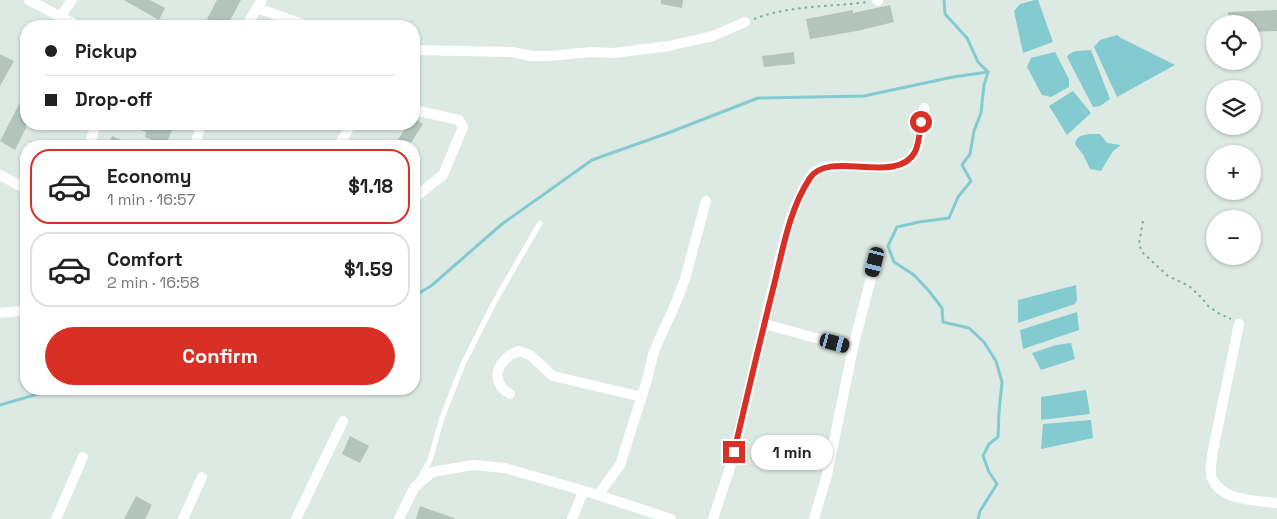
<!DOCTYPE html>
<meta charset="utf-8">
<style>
body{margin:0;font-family:"Space Grotesk",sans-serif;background:#f2f2f2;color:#222;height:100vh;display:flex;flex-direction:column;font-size:19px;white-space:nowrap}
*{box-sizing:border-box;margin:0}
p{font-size:16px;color:#767676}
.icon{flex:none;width:28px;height:28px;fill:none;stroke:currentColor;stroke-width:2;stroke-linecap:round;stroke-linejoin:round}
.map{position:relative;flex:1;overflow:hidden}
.drawer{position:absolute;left:20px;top:140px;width:400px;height:255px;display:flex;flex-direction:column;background:#fff;border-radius:20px;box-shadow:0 1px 4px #0004}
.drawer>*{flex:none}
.banner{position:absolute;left:20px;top:20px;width:400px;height:110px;border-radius:20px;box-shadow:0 1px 4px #0004;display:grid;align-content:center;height:110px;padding:0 25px;background:#fff}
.buttons{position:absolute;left:1206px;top:15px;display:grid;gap:10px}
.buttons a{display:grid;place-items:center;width:55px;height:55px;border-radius:50%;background:#fff;box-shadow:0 1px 4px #0004;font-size:25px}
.end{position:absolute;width:22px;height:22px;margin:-11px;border:6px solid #d93025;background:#fff;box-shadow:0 0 0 2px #fff}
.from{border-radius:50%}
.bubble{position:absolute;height:35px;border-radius:18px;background:#fff;box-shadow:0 1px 4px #0004;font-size:16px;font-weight:800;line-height:35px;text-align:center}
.car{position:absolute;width:15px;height:30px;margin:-15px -8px;border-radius:6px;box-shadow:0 0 4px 1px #0007;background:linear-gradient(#222 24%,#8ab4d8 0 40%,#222 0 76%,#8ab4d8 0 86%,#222 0)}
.banner b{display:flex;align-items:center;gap:18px;height:48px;font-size:19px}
.banner b+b{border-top:1px solid #e0e0e0}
.banner i{width:12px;height:12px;background:#222}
ul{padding:9px 0 0;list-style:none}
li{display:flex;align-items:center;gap:15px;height:75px;margin:0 10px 8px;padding:0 15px;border:2px solid #e0e0e0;border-radius:20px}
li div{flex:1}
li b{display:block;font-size:19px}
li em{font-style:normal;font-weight:800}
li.current{border-color:#d93025}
li>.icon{width:45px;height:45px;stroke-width:1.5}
.action{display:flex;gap:10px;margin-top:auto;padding:10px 25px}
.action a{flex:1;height:58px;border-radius:30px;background:#d93025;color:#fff;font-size:20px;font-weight:800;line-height:58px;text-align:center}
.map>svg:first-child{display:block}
.water{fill:#83cbd1}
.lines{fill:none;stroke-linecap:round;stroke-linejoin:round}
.stream{stroke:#83cbd1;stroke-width:3}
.building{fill:#b3c4bc}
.path{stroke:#7dae9a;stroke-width:2;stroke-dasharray:2.5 4;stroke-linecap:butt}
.lane{stroke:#fff;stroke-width:5}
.street{stroke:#fff;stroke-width:10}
.route{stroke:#d93025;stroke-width:6}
</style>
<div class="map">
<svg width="1277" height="519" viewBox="0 0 1277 519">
<rect width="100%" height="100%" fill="#ddeae3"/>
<g class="water">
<polygon points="1035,0 1038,0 1053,42 1023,53 1014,11 1020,4"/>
<polygon points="1117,35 1121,38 1175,65 1117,97 1094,47 1100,40"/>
<polygon points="1091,50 1110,99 1100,106 1093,107 1067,57 1069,54 1076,51"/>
<polygon points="1055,52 1069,79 1069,87 1051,97 1042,95 1027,67 1031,58"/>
<polygon points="1073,91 1091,113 1067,135 1049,106"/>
<path d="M1091,134H1100L1107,143L1121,145L1113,151L1101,171L1090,169L1084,156L1075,144C1077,135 1083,135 1091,134Z"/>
<polygon points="1076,285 1077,300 1075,304 1018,323 1018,300"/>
<polygon points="1077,312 1079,330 1023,349 1020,330"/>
<polygon points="1071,343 1075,359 1041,370 1032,353 1056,345"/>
<polygon points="1086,390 1090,414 1041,420 1041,397"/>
<polygon points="1091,420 1093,438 1041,449 1043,424"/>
</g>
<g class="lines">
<g class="stream">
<polyline points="944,0 945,14 967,38 978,62 988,72 984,85 981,113 974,131 970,154 962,165 971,181 958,197 949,218 919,222 897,227 888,246 894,262 914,275 929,291 942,308 943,322 969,328 984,342 996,361 1002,382 999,412 998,437 989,444 983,456 989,472 997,484 980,511 978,519"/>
<polyline points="414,296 431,286 502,224 592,160 668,133 758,98 864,96 953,77 988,72"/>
<path d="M106,389C143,392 180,391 217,390C233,390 248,394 263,389"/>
<polyline points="0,405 55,389"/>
</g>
</g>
<g class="building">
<polygon points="124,0 150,0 165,8 159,20"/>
<polygon points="217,0 241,0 227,26 221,26 207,19"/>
<polygon points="661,0 683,0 682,8 661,4"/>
<polygon points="890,5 894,22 857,31 810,39 806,19 853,10 853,13"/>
<polygon points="1277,10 1277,31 1252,32 1252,24 1228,24 1228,12"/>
<polygon points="794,52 795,64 764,67 762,56"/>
<polygon points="0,54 14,61 0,86"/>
<polygon points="26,91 26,128 15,150 0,141"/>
<polygon points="414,118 423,124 409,146 394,146 408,124 414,124"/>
<polygon points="126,124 168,124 167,126 173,128 165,146 157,146 159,143 145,137 146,132"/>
<polygon points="112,136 135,146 108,146"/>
<polygon points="350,436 369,446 360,463 342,454"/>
<polygon points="136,496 152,505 145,519 124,519"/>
<polygon points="420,506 454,518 454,519 416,519"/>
</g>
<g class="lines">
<g class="path">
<path d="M754,19C790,5 830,7 868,2"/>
<polyline points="1143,221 1139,244 1142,252 1168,276 1189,286 1202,298 1207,305 1218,313 1231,319"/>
</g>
<polyline class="lane" points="418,481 430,460 442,418 463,364 495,301 540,223"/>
<g class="street">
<polyline points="29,0 78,26"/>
<polyline points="877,0 878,1"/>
<polyline points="257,8 308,26"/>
<polyline points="61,16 72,0"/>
<polyline points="246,26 262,0"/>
<polyline points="414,50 512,52 531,56 549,56 591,52 614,53 669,46 695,40 713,36 745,22"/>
<polyline points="414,110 459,120 463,127 443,175 414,198"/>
<polyline points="89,146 96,124"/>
<polyline points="195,146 201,124"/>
<polyline points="339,146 351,124"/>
<polyline points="0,175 26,189"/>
<polyline points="0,313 21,311 26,313"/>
<polyline points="764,324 853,348"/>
<path d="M1239,324L1212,455C1212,462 1209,472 1212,478C1222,502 1255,500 1277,503"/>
<path d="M510,394C488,381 498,358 519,351L530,355L553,376L642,397"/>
<polyline points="598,495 620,465 647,380 654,351 675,305 685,279 706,201"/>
<polyline points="56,519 83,457"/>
<polyline points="183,519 202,477"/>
<polyline points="296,519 343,421"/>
<polyline points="399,519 414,488 432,472 473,465 505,468 598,495 671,519"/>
<polyline points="572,519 583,492"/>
<path d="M713,519C720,496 729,473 735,450C747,400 758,349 770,299C781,258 787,213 810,177C829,149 896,186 915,152C921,143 922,120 924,108"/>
<polyline points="814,519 827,475 853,348 875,262"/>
</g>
</g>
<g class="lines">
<path class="route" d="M734,452C747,396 760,341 774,285C783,249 789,210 810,178C829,149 897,186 915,152C919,144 920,131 921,122"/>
</g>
</svg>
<div class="buttons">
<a><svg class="icon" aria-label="locate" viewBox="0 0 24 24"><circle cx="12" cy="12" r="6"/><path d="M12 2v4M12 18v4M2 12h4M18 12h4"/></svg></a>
<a><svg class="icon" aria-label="layers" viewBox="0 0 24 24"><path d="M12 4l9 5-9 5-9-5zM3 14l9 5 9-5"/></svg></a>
<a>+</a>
<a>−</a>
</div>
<i class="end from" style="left:921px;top:122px"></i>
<i class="end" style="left:734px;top:452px"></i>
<div class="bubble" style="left:751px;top:435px;width:82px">1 min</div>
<i class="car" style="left:875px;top:262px;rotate:194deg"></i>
<i class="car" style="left:835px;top:343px;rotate:105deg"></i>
<div class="banner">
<b><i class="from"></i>Pickup</b>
<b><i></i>Drop-off</b>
</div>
<section class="drawer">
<ul>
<li class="current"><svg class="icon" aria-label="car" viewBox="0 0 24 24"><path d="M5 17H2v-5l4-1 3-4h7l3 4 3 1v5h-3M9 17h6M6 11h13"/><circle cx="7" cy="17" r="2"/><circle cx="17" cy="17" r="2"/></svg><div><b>Economy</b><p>1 min · 16:57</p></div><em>$1.18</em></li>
<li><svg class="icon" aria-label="car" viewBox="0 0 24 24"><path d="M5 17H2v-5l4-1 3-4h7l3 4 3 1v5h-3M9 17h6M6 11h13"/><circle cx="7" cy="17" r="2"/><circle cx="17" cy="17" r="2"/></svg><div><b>Comfort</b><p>2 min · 16:58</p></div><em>$1.59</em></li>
</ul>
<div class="action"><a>Confirm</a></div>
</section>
</div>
